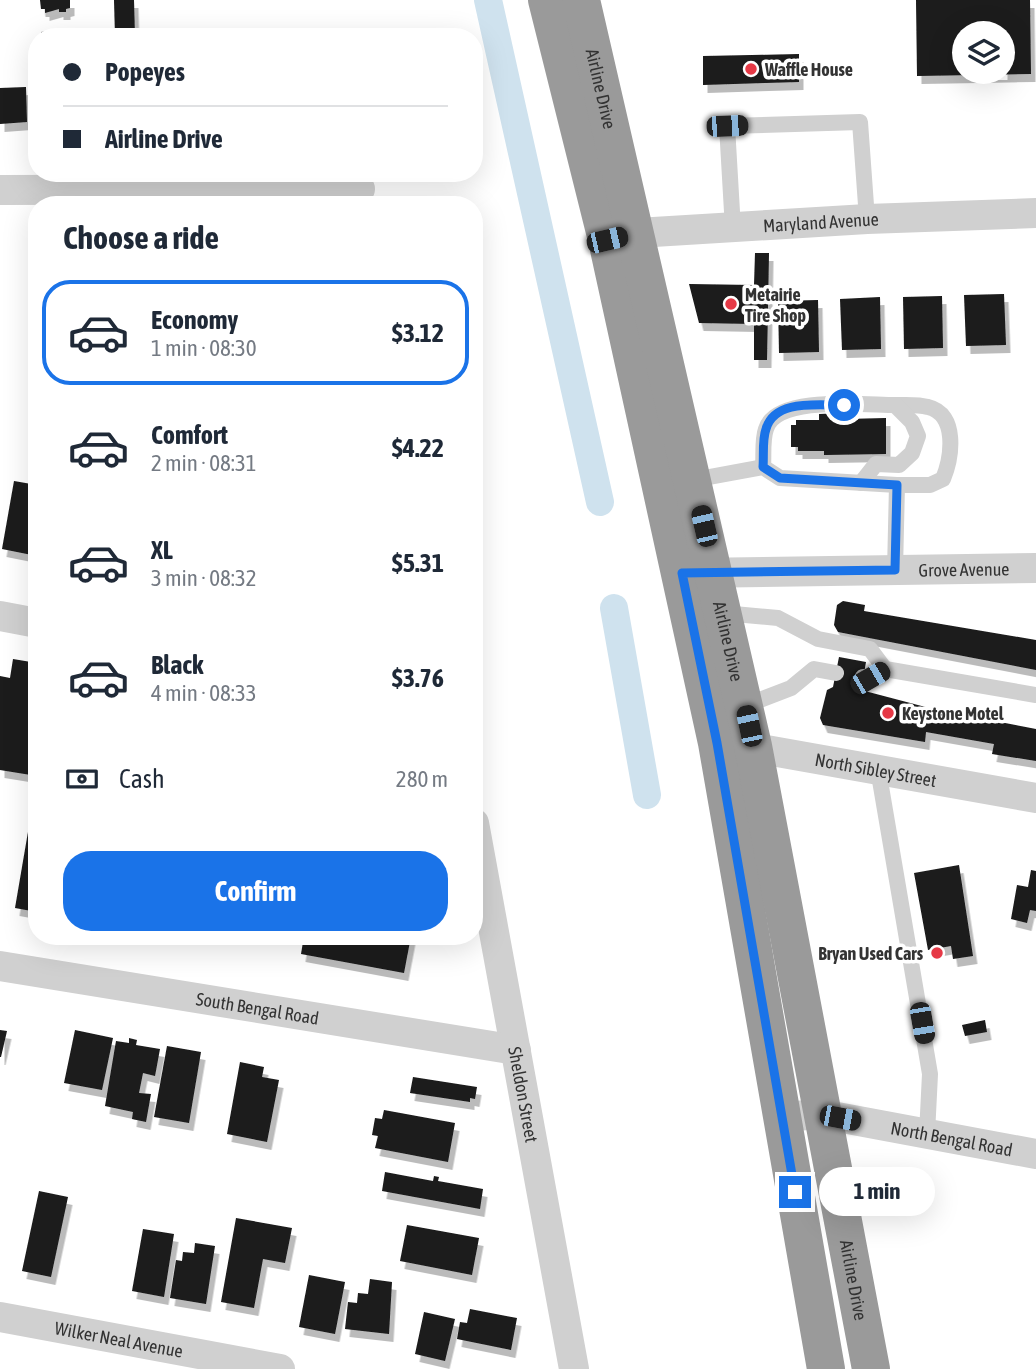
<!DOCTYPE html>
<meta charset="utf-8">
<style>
body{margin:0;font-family:"Asap Condensed",sans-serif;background:#f2f2f3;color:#1f2937;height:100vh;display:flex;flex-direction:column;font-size:26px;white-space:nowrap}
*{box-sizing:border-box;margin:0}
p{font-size:23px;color:#747a83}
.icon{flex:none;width:38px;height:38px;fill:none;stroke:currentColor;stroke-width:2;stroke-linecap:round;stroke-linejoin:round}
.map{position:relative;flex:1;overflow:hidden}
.side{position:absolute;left:28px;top:196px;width:455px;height:749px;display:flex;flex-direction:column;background:#fff;border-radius:28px;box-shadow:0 7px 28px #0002}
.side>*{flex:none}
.guide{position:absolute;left:28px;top:28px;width:455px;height:154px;border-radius:28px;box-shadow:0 7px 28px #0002;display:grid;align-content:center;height:154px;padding:0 35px;background:#fff}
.fabs{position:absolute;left:952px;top:21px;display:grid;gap:14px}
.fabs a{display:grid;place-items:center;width:63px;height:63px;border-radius:50%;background:#fff;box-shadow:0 7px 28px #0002;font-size:35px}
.end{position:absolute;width:32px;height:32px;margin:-16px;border:9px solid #1a73e8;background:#fff;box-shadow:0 0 0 4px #fff}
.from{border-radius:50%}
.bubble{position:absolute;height:49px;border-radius:24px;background:#fff;box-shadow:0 7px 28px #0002;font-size:23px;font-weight:700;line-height:49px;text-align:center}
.car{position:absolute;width:21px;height:42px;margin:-21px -10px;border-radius:9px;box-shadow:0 0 5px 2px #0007;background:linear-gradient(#222 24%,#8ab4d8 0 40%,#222 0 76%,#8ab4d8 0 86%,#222 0)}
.guide b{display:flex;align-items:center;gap:24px;height:66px;font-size:26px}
.guide b+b{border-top:2px solid #e0e1e3}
.guide i{width:18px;height:18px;background:#1f2937}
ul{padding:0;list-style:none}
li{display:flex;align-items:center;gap:21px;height:105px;margin:0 14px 10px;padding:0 21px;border:4px solid transparent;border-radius:28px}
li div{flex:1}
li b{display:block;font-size:26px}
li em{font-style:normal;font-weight:700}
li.current{border-color:#1a73e8}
li>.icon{width:63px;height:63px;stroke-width:1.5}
h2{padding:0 35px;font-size:32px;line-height:84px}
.pay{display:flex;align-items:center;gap:18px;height:77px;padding:0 35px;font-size:26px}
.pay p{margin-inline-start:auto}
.primary-button{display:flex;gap:14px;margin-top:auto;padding:14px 35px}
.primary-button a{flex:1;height:80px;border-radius:28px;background:#1a73e8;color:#fff;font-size:28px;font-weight:700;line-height:80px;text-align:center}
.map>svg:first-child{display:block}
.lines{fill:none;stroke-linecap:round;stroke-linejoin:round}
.canal{stroke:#cfe2ee;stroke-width:28}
.building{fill:#1a1a1a;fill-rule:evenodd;filter:url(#shadow)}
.lane{stroke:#d0d0d0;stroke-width:16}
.street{stroke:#d0d0d0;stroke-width:30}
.highway{stroke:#9a9a9a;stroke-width:38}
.route{stroke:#1a73e8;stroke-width:9}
.poi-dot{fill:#e63946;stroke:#fff;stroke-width:2.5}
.labels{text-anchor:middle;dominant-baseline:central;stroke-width:7;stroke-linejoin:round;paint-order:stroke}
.poi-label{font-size:18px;font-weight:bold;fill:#333;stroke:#fff;text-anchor:start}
.street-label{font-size:18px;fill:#333;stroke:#fff}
</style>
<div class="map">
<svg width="1036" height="1369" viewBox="0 0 1036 1369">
<defs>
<filter id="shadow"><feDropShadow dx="4.5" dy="8" stdDeviation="0" flood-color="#0004"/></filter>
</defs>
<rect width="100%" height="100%" fill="#fff"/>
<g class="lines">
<g class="canal">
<polyline points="488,0 600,502"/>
<polyline points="614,608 647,795"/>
</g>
</g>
<g class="building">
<polygon points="40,0 70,0 70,8 66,9 66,12 59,12 59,9 45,13 45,9 41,9"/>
<polygon points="114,0 134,0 135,37 115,37"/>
<path d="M916,0H1030L1031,74L917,76ZM964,33H1003V72H964Z"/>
<polygon points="72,28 72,37 41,37 41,32"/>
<polygon points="171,32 185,32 185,37 172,37"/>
<polygon points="799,54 799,82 703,85 703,56"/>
<polygon points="26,87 27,122 0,124 0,88"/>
<polygon points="755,253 769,253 767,360 754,360 754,324 699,323 689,284 754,285"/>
<polygon points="1004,294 1006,345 966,346 964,295"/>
<polygon points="942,296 943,348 904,349 903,297"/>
<polygon points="880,297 881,349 842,350 840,299"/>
<polygon points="818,300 819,352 779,353 778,301"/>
<polygon points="845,413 845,419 886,418 886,454 824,455 824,451 798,451 798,447 791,447 791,425 796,425 796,420 819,420 819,414"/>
<polygon points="14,481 37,485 37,556 2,549"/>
<polygon points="843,601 865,605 864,611 1036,640 1036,670 838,632 834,625 837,605"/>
<polygon points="839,657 866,662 861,690 933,709 1036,729 1036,761 992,754 994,744 926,732 925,742 823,725 820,718 827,690 833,687"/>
<polygon points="13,659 37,663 37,776 0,770 0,676 10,678"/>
<polygon points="29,826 37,827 37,912 15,908"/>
<polygon points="959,865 973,956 953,959 951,946 928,950 914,873"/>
<polygon points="1031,870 1036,871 1036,911 1030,910 1027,923 1011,919 1017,885 1028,887"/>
<polygon points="304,936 411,936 404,973 301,954"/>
<polygon points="985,1020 987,1032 965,1036 962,1025"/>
<polygon points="0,1030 7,1031 1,1057 0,1057"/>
<polygon points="75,1030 113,1038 102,1090 64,1083"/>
<polygon points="129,1038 137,1040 136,1045 160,1049 155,1076 143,1073 139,1093 151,1094 146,1122 132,1119 133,1112 105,1106 116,1041 129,1043"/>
<polygon points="167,1046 201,1052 189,1123 154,1117"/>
<polygon points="240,1062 264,1067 262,1077 279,1080 267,1142 227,1134"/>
<polygon points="413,1077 477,1087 475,1099 470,1098 470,1102 410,1093"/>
<polygon points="384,1110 455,1123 448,1162 375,1148 378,1136 372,1135 375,1118 382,1119"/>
<polygon points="385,1172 433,1181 434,1176 439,1177 438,1181 483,1189 480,1209 382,1191"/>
<polygon points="39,1191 68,1197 51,1277 22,1271"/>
<polygon points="236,1218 292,1228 285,1263 263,1259 254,1308 221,1302"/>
<polygon points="407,1225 479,1238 472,1275 400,1261"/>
<polygon points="143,1229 174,1234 164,1297 132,1291"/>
<polygon points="195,1243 215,1246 206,1304 170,1298 176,1260 182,1261 183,1252 194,1253"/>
<polygon points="309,1275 345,1282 335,1334 299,1327"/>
<polygon points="370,1279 392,1282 389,1334 345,1329 348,1302 357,1303 358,1293 368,1294"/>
<polygon points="470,1309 517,1318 511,1350 457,1339 460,1322 467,1323"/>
<polygon points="424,1312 455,1319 445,1361 415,1354"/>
</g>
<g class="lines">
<g class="lane">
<polyline points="733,229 727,126 860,122 867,219"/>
<path d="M895,405C905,405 918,404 928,407C958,414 952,457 943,479L930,485H897L895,570"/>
<path d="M763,467C764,455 762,440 766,429C776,395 865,405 895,405L912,422L918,436L912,453L899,465L876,464L861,483"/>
<polyline points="693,480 763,467 780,478 897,485"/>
<polyline points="723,613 778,618 818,639 870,649 885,669"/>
<polyline points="863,677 870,678 885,669 1036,695"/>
<polyline points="744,706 791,688 814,669 836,673"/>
<polyline points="878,769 930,1074 927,1134"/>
</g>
<g class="street">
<polyline points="0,190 360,189"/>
<path id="s1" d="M614,239L637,233L867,219L1036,213"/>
<path id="s2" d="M693,573L1036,568"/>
<polyline points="0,616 37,623"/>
<path id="s3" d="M733,744L1036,798"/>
<path id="s4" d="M474,823L574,1369"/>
<path id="s5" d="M0,966L516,1050"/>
<path id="s6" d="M782,1117L821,1114L1036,1154"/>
<path id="s7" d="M0,1317L280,1369"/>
</g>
<g class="highway">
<polyline points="547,0 607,240 717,743 826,1369"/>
<path id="s8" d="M581,0L753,746L871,1369"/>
</g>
</g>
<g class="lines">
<path class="route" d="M795,1192L717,743L682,573L895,570L897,485L780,478L763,467C764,455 762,440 766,429C775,398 820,406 844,405"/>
</g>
<g class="poi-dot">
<circle cx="751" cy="69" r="7"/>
<circle cx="731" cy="304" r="7"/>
<circle cx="888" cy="713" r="7"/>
<circle cx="937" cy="953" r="7"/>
</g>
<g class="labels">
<g class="poi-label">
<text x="765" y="69">Waffle House</text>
<text x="745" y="294">Metairie<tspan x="745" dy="21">Tire Shop</tspan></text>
<text x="902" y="713">Keystone Motel</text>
<text x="923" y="953" text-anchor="end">Bryan Used Cars</text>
</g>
<g class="street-label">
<text stroke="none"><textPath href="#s8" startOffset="91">Airline Drive</textPath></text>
<text stroke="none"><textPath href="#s1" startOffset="208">Maryland Avenue</textPath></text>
<text stroke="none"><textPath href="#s2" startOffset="271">Grove Avenue</textPath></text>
<text stroke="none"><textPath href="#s8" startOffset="658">Airline Drive</textPath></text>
<text stroke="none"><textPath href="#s3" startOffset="145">North Sibley Street</textPath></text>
<text stroke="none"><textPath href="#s5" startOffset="261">South Bengal Road</textPath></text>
<text stroke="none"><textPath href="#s4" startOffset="276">Sheldon Street</textPath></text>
<text stroke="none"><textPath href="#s6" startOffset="172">North Bengal Road</textPath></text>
<text stroke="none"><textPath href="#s8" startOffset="1309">Airline Drive</textPath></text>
<text stroke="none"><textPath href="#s7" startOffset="121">Wilker Neal Avenue</textPath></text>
</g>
</g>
</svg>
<div class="fabs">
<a><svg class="icon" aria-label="layers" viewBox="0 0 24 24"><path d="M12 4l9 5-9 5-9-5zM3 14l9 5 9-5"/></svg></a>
</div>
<i class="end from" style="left:844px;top:405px"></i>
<i class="end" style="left:795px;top:1192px"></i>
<div class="bubble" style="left:819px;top:1167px;width:116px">1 min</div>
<i class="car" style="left:727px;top:126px;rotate:88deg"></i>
<i class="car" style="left:607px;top:240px;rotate:77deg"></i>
<i class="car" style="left:704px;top:526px;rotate:347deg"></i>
<i class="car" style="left:870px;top:678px;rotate:60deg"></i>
<i class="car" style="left:749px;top:726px;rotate:348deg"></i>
<i class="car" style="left:922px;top:1023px;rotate:170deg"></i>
<i class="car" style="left:840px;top:1118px;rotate:101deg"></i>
<div class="guide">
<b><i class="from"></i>Popeyes</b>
<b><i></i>Airline Drive</b>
</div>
<section class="side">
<h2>Choose a ride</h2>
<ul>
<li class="current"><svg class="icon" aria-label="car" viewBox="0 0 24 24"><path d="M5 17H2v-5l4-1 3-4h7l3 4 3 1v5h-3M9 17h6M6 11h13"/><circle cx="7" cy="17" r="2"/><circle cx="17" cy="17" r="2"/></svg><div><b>Economy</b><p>1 min · 08:30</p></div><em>$3.12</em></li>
<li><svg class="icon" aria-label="car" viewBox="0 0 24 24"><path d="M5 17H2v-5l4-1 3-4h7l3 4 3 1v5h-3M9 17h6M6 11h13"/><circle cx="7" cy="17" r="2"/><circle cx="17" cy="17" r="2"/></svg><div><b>Comfort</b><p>2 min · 08:31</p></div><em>$4.22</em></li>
<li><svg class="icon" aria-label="car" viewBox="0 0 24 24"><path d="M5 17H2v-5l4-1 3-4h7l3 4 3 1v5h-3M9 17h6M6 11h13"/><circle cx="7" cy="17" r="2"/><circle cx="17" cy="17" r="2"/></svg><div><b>XL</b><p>3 min · 08:32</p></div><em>$5.31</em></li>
<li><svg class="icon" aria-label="car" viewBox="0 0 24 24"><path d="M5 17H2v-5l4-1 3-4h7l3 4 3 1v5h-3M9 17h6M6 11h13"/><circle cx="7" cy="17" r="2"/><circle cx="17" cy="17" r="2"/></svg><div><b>Black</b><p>4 min · 08:33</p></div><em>$3.76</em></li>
</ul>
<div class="pay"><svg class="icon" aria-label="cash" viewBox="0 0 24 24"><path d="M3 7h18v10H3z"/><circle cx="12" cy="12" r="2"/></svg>Cash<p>280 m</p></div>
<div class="primary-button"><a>Confirm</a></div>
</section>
</div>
